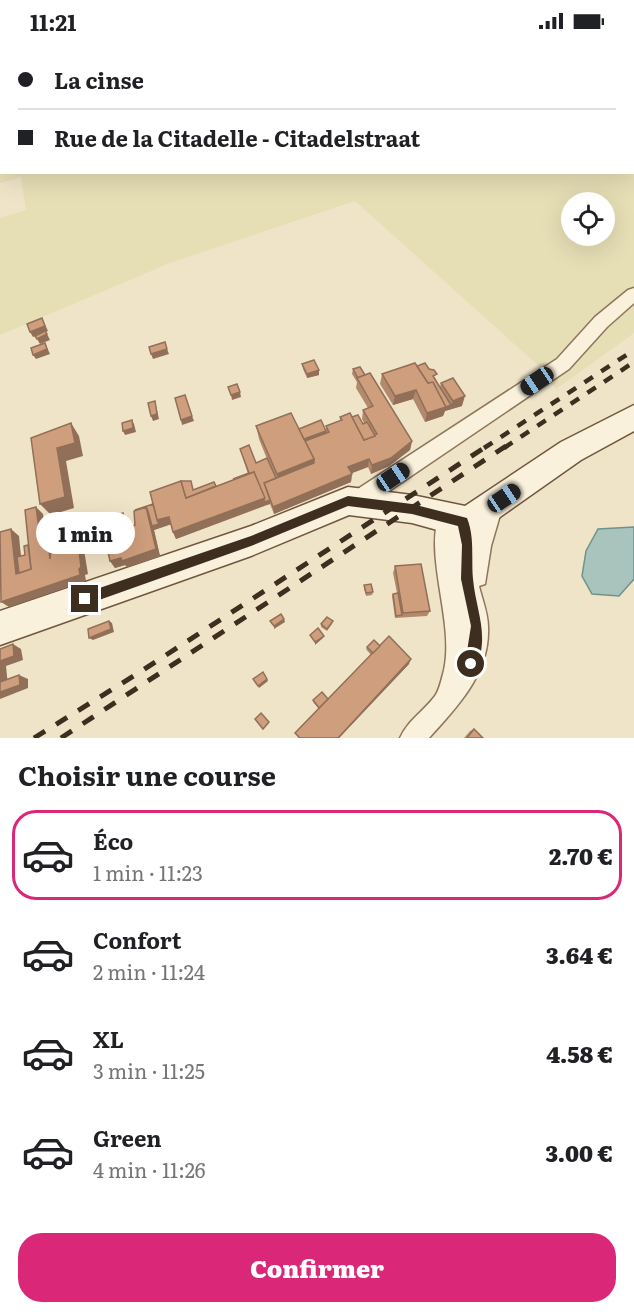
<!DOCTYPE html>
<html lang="fr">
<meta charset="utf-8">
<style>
body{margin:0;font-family:Literata,serif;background:#f6f6f6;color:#202124;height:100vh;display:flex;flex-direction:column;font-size:22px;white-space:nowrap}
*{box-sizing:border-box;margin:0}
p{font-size:20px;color:#757577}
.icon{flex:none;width:33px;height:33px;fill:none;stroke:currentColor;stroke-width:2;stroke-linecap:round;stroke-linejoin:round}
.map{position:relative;height:696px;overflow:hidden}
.panel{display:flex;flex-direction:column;background:#fff;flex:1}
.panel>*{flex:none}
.top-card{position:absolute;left:0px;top:0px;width:634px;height:132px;box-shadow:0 6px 24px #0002;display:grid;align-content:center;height:132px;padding:0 18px;background:#fff}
.tools{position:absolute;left:561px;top:150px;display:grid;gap:12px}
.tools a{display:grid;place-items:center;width:54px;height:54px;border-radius:50%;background:#fff;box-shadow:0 6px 24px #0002;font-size:30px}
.end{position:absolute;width:27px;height:27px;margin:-14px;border:8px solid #3d2e20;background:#fff;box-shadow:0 0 0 3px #fff}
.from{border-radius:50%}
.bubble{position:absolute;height:42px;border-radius:21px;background:#fff;box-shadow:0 6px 24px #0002;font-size:20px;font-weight:800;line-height:42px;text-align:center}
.car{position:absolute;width:18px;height:36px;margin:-18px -9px;border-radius:8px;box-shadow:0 0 4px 2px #0007;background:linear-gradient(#222 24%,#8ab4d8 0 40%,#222 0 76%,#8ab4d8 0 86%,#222 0)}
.top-card b{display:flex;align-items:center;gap:21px;height:57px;font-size:22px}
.top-card b+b{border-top:2px solid #e0e0e0}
.top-card i{width:15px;height:15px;background:#202124}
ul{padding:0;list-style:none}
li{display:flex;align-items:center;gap:18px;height:90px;margin:0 12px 9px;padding:0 6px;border:3px solid transparent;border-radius:24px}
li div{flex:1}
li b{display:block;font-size:22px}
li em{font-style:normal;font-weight:800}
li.on{border-color:#db2777}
li>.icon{width:54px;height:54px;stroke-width:1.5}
h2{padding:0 18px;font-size:27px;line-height:72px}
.primary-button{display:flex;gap:12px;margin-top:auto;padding:12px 18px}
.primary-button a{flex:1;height:69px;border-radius:24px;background:#db2777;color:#fff;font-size:24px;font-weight:800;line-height:69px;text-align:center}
.status{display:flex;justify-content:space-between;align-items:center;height:42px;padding:0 30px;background:#fff;direction:ltr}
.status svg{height:16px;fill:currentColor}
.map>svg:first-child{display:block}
.farmland{fill:#e6deb5;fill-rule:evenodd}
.water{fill:#a9c4bc;stroke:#6f938a;stroke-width:1.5}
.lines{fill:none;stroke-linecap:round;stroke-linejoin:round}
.street-casing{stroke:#8d765c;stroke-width:3}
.secondary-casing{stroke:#6f573f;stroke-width:3}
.street{fill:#faf1dc;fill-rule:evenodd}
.secondary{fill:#faf1dc;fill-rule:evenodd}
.rail-far1{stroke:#3d2e20;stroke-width:4.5;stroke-dasharray:10 10;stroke-linecap:butt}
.rail{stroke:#3d2e20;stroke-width:5;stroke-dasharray:13 13;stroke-linecap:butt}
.wall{fill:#b2896c}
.shaded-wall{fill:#916f58}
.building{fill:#cf9f7d;stroke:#916f58;stroke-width:1.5}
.route{fill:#3d2e20}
</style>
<div class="status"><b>11:21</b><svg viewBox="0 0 49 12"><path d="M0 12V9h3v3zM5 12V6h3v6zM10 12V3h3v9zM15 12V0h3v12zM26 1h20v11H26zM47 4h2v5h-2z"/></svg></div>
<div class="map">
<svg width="634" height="696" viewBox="0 0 634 696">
<rect width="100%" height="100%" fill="#f0e4c8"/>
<path class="farmland" d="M0,0H634V291L556,347L542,327L355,159L170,221L0,293V176L26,168L21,135L0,141ZM2,2H633V130H2ZM572,160H604V194H572Z"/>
<polygon class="water" points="634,485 634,537 619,554 592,552 582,534 586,509 598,487"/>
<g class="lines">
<g class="street-casing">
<g id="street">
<polygon points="634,246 634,261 607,285 569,327 364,466 357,468 350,466 347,459 350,452 557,317 595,275 628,248"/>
<path d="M493,454L500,456L503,463L491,504L485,542L479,544C482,557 488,571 488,585C490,631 458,664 429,696H400C407,679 424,669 435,654C439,649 442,636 444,628C455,579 422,511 441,468L448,465L455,468L457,472L463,469L470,472L475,489L486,456Z"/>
</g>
</g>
<g class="secondary-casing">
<polygon id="secondary" points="634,363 634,389 581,418 480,489 469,494 459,494 412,481 349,473 251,514 0,603 0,569 251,484 348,445 412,453 465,464 561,400"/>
</g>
<use href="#street" class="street"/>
<use href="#secondary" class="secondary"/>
<g class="rail-far1">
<polyline points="484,406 634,308"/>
<polyline points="504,406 634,320"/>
</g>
<g class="rail">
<polyline points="34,696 140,630 487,404"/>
<polyline points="61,696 506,404"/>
</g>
</g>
<g class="wall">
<polygon points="302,322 319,333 307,336 303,327"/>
<polygon points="417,324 436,337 435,338 440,345 441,341 462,364 445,369 443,374 425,380 413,357 393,363 380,342 382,332"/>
<polygon points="353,327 365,333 412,399 410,408 389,424 371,432 368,425 352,431 351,440 274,472 270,462 176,497 173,490 171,482 154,488 160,514 127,525 125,523 115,526 110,519 128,478 129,486 135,483 153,462 194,448 216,444 248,432 240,407 256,421 267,417 259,397 256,384 326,389 326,384 340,379 340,375 352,375 363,382 364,381 362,377 363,368 368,366 356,346 357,340 352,332"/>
<polygon points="395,524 430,569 427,574 395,576 392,554 393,552 397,551 393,531"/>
<polygon points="364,543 373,550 372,553 366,554 364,546"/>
<polygon points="333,579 332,582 327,589 321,585 321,582"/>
<polygon points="380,604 409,622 339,696 299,696 295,691 319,666 313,660 313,658 328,657 371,613 366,607 367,605"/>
<polygon points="474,687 483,696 464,696 470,689"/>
</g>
<g class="shaded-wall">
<polygon points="42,276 48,289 33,295 30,290"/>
<polygon points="47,292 50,298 40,302 37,297"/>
<polygon points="45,301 50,312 36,317 33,313"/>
<polygon points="167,307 169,312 153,317 151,312"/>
<polygon points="319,328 319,333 307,336 307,332"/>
<polygon points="416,348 413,357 393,363 395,354"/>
<polygon points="240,350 241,355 232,358 231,353"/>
<polygon points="465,354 462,364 445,369 443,374 425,380 427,371 451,363 453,359"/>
<polygon points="155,359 159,377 153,379 151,374"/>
<polygon points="192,374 194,379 182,383 181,378"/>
<polygon points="132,378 134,382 136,390 125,393 123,389"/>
<polygon points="71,381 79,394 83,414 66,419 74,466 51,473 40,462 57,406"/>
<polygon points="326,389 326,393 301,403 301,398"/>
<polygon points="412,399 410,408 389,424 371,432 372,423"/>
<polygon points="314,417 314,429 278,440 277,432"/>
<polygon points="369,417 368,425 347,433 348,425"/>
<polygon points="352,432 351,440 274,472 273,465"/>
<polygon points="265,456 266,463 176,497 173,490"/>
<polygon points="270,458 270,462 266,463 265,460"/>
<polygon points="36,465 43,472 46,493 39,486"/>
<polygon points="146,465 157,478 169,475 172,482 154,488 160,514 127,525 125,523 115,526 110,519 148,473"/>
<polygon points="123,471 128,478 131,494 126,487"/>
<polygon points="46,483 53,490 57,523 50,517"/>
<polygon points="11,487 19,494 23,534 35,530 32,502 36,505 38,533 24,538 16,532"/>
<polygon points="78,501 84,508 88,532 85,533 86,539 9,565 1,560"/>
<polygon points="284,577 285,580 274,587 274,584"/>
<polygon points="109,579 112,581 114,590 93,598 89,596"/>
<polygon points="324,594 323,596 315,603 315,600"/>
<polygon points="13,602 21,607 23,618 6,624 8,644 0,641 0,619"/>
<polygon points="411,617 409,622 339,696 338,696"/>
<polygon points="19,633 28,637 28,646 0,657 0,650"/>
<polygon points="267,637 268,639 259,646 258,644"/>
</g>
<g class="building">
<polygon points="42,276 45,284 30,290 27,282"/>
<polygon points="45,289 47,292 37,297 35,294"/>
<polygon points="165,300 167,307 151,312 149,305"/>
<polygon points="45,301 47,307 33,313 31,306"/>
<polygon points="314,318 319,328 307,332 302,322"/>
<polygon points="415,321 428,341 433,340 446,365 427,371 416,348 395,354 382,332"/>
<polygon points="425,321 429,327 434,328 437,332 433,334 451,363 446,365 433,340 428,341 417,324"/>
<polygon points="360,325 365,333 358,336 353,327"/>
<polygon points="370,331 412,399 391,416 372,423 369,417 348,425 352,432 273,465 264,441 314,421 314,417 305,399 329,390 326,384 342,378 340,375 350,371 364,398 377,392 363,368 373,364 357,336"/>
<polygon points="453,336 465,354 453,359 441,341"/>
<polygon points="237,342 240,350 231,353 228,345"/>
<polygon points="185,353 192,374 181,378 175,356"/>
<polygon points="155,359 157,372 151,374 148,361"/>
<polygon points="291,371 314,417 277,432 256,384"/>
<polygon points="358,373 363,382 367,380 375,394 364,398 352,375"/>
<polygon points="132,378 133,386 123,389 122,381"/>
<polygon points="321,378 326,389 304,397 299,387"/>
<polygon points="71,381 75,401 57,406 65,455 40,462 31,396"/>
<polygon points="249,403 256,421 267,416 276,436 264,441 270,458 265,460 254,430 233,437 249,431 240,407"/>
<polygon points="254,430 265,456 173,490 169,475 157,478 150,450 181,439 186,456"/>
<polygon points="181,439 191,439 193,448 214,440 216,444 186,456"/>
<polygon points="153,462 157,478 159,482 152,484 148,469 146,465 135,468"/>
<polygon points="36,465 39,486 46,483 50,517 51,509 78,501 81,525 79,527 80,533 1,560 0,490 11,487 16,532 31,527 25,468"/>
<polygon points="146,465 156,507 122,519 121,516 110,519 101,478 123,471 126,487 135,483 134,469"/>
<polygon points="28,503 31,527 19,531 17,515 25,513 24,504"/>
<polygon points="421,522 430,569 403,571 395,524"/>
<polygon points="371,542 373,550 366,551 364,543"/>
<polygon points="398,551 402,573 396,574 393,552"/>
<polygon points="281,572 284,577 274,584 270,579"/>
<polygon points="327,575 333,579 327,587 321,582"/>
<polygon points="109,579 111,587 89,596 88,587"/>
<polygon points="318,586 324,594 315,600 310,593"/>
<polygon points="389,594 411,617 338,696 300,696 295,691"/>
<polygon points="374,598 380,604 373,611 367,605"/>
<polygon points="13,602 14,614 0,619 0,607"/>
<polygon points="263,630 267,637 258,644 253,637"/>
<polygon points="19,633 20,643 0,650 0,640"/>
<polygon points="322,650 328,657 319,666 313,658"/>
<polygon points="261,671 269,680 263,687 255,677"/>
<polygon points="474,687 483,696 467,696"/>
</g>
<path class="route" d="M348,454L412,462L467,476C475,496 471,516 473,537C476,569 490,593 476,626L471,628L467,626L465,622L471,584L461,537L462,503L458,484L412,472L348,464L251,504L85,563L79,557L85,551L251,494Z"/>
</svg>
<div class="tools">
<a><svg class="icon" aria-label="locate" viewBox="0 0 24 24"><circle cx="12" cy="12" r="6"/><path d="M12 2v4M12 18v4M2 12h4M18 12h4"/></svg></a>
</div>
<i class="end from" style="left:471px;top:622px"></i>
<i class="end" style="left:85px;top:557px"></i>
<div class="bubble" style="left:36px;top:470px;width:99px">1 min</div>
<i class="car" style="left:537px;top:339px;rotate:236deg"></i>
<i class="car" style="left:393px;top:435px;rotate:56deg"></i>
<i class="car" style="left:504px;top:456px;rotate:56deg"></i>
<div class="top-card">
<b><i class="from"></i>La cinse</b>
<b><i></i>Rue de la Citadelle - Citadelstraat</b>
</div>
</div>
<section class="panel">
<h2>Choisir une course</h2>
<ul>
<li class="on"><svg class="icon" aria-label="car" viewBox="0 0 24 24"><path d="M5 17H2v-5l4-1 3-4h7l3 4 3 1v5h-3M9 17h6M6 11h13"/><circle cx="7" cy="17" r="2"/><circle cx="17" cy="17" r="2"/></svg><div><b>Éco</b><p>1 min · 11:23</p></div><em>2.70 €</em></li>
<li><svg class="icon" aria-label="car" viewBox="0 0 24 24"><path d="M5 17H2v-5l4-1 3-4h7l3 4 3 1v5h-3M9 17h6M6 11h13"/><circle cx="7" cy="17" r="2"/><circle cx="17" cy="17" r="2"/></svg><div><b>Confort</b><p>2 min · 11:24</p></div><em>3.64 €</em></li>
<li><svg class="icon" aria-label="car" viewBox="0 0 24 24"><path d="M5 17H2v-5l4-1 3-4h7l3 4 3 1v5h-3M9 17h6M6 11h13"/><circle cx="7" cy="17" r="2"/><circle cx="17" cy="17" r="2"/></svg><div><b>XL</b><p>3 min · 11:25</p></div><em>4.58 €</em></li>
<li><svg class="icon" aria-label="car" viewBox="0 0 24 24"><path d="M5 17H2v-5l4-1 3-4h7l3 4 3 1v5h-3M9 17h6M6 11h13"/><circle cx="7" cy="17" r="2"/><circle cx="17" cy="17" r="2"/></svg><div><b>Green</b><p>4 min · 11:26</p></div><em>3.00 €</em></li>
</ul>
<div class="primary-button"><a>Confirmer</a></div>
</section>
